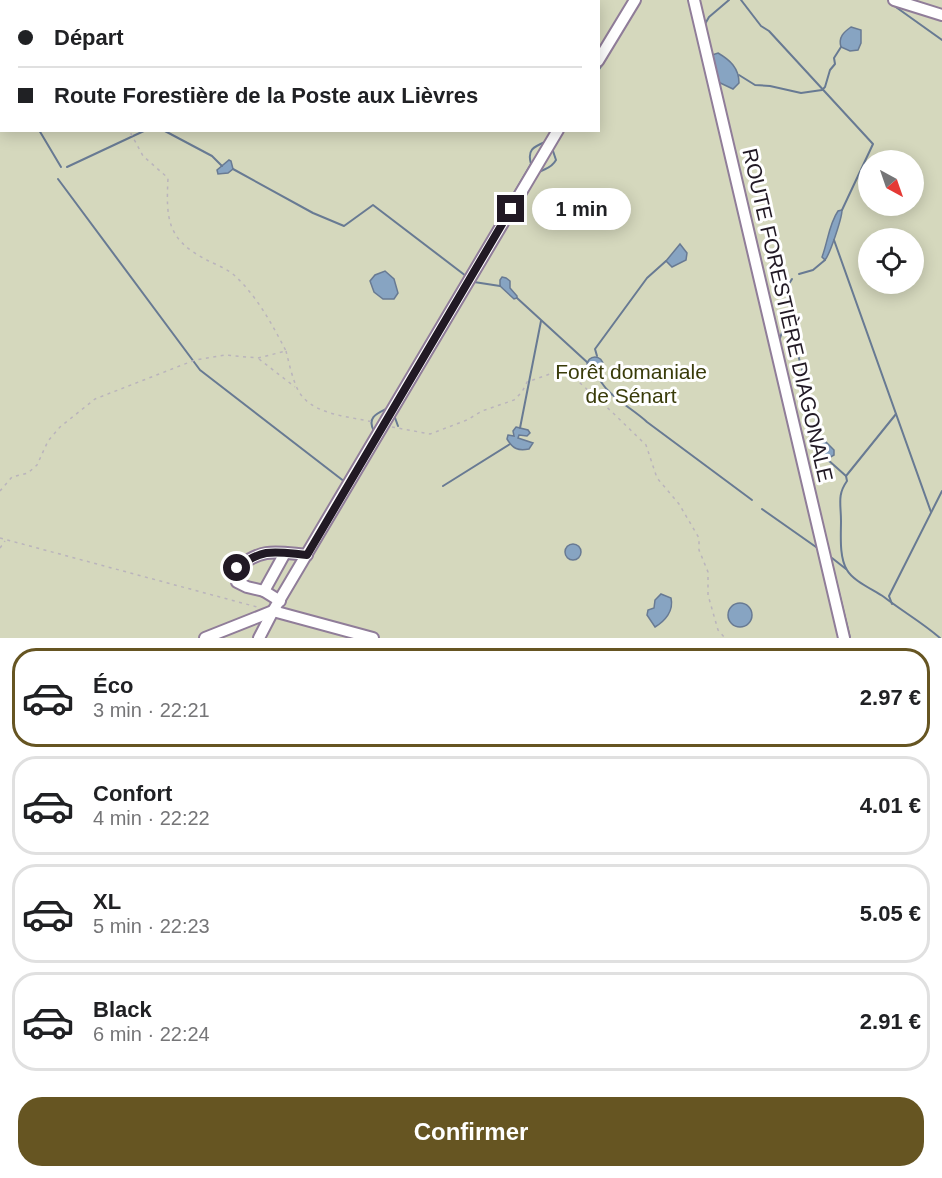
<!DOCTYPE html>
<html lang="fr">
<meta charset="utf-8">
<style>
body{margin:0;font-family:Helvetica,sans-serif;background:#f6f6f6;color:#202124;height:100vh;display:flex;flex-direction:column;font-size:22px;white-space:nowrap}
*{box-sizing:border-box;margin:0}
p{font-size:20px;color:#757577}
.icon{flex:none;width:33px;height:33px;fill:none;stroke:currentColor;stroke-width:2;stroke-linecap:round;stroke-linejoin:round}
.map{position:relative;height:638px;overflow:hidden}
.side{display:flex;flex-direction:column;background:#fff;flex:1}
.side>*{flex:none}
.banner{position:absolute;left:0px;top:0px;width:600px;height:132px;box-shadow:0 3px 15px #0003;display:grid;align-content:center;height:132px;padding:0 18px;background:#fff}
.needle{width:39px;rotate:140deg}
.tools{position:absolute;left:858px;top:150px;display:grid;gap:12px}
.tools a{display:grid;place-items:center;width:66px;height:66px;border-radius:50%;background:#fff;box-shadow:0 3px 15px #0003;font-size:30px}
.end{position:absolute;width:27px;height:27px;margin:-14px;border:8px solid #211924;background:#fff;box-shadow:0 0 0 3px #fff}
.from{border-radius:50%}
.bubble{position:absolute;height:42px;border-radius:21px;background:#fff;box-shadow:0 3px 15px #0003;font-size:20px;font-weight:700;line-height:42px;text-align:center}
.banner b{display:flex;align-items:center;gap:21px;height:57px;font-size:22px}
.banner b+b{border-top:2px solid #e0e0e0}
.banner i{width:15px;height:15px;background:#202124}
ul{padding:10px 0 0;list-style:none}
li{display:flex;align-items:center;gap:18px;height:99px;margin:0 12px 9px;padding:0 6px;border:3px solid #e0e0e0;border-radius:24px}
li div{flex:1}
li b{display:block;font-size:22px}
li em{font-style:normal;font-weight:700}
li.selected{border-color:#652}
li>.icon{width:54px;height:54px;stroke-width:1.5}
.action{display:flex;gap:12px;margin-top:auto;padding:12px 18px}
.action a{flex:1;height:69px;border-radius:24px;background:#652;color:#fff;font-size:24px;font-weight:700;line-height:69px;text-align:center}
.map>svg:first-child{display:block}
.green{fill:#d5d8bd;fill-rule:evenodd}
.water{fill:#87a4c2;stroke:#687a93;stroke-width:1.5}
.lines{fill:none;stroke-linecap:round;stroke-linejoin:round}
.stream{stroke:#687a93;stroke-width:2}
.minor-casing{stroke:#907d99;stroke-width:14}
.path{stroke:#bab4bc;stroke-width:1.5;stroke-dasharray:3 4.5;stroke-linecap:butt}
.minor{stroke:#fff;stroke-width:10}
.route{stroke:#211924;stroke-width:8}
.labels{text-anchor:middle;dominant-baseline:central;stroke-width:6;stroke-linejoin:round;paint-order:stroke}
.street-label{font-size:21px;fill:#211924;stroke:#fff}
.park-label{font-size:21px;fill:#393b09;stroke:#fff}
</style>
<div class="map">
<svg width="942" height="638" viewBox="0 0 942 638">
<rect width="100%" height="100%" fill="#fdf8ff"/>
<path class="green" d="M0,0H942V638H0ZM2,2H598V130H2ZM868,160H914V206H868ZM868,238H914V284H868Z"/>
<g class="water">
<path d="M851,27L861,30V43L858,50L850,51L841,47C838,37 844,32 851,27Z"/>
<path d="M718,53C730,60 739,68 739,83L733,89L716,81L712,55Z"/>
<polygon points="229,160 231,161 233,169 228,173 218,174 217,170"/>
<path d="M842,210C842,218 830,254 825,260L822,257C828,241 829,224 838,211Z"/>
<polygon points="680,244 687,253 686,260 672,267 666,261"/>
<polygon points="385,271 394,279 398,293 394,299 383,299 374,292 370,281 375,275"/>
<polygon points="502,277 506,278 510,281 510,288 517,296 517,298 514,299 500,286 500,280"/>
<circle cx="595" cy="365" r="8"/>
<path d="M516,427L528,430L530,433L527,436L519,435L518,438L533,443L529,449C518,451 513,449 507,439L508,435L514,436L513,431Z"/>
<polygon points="818,440 824,440 834,450 834,455 827,459 819,451 817,444"/>
<circle cx="573" cy="552" r="8"/>
<path d="M661,594L671,598C674,611 665,621 655,627L647,615L648,610L654,608L655,600Z"/>
<circle cx="740" cy="615" r="12"/>
</g>
<g class="lines">
<g class="stream">
<polyline points="741,0 761,26 769,31 873,144 842,210"/>
<polyline points="28,2 29,0"/>
<polyline points="410,2 413,0"/>
<polyline points="420,2 421,0"/>
<polyline points="893,5 942,40"/>
<polyline points="705,24 709,17 729,0"/>
<polyline points="0,27 2,26"/>
<polyline points="598,71 607,57"/>
<polyline points="739,75 755,85 770,86 801,93 822,90 825,87 830,70 835,64 834,58 841,47"/>
<polyline points="0,77 2,77"/>
<polyline points="39,130 61,167"/>
<polyline points="163,130 212,156 222,166"/>
<polyline points="67,167 146,130"/>
<polyline points="233,169 313,213 344,226 373,205 466,276"/>
<path d="M538,173C545,168 551,169 556,160L552,148"/>
<polyline points="58,179 200,370 345,482"/>
<path d="M503,212L531,164C527,150 533,147 545,142"/>
<polyline points="834,240 931,512"/>
<polyline points="799,274 813,270 825,260"/>
<polyline points="474,282 500,286"/>
<polyline points="517,298 588,363"/>
<path d="M789,315L794,332L792,339L796,347L809,396C807,405 813,411 816,420C818,426 817,433 818,440"/>
<polyline points="779,341 792,303 787,287 792,279"/>
<polyline points="597,356 595,349 647,278 666,261"/>
<path d="M596,372C605,396 630,406 647,422L752,500"/>
<polyline points="394,415 398,426"/>
<polyline points="520,428 541,321"/>
<path d="M374,431C366,417 378,413 388,408"/>
<path d="M827,459L846,476L847,481C837,495 841,504 841,521C841,535 839,557 847,570C853,581 874,590 884,597C902,611 923,623 940,638"/>
<polyline points="846,476 896,414"/>
<polyline points="443,486 510,444"/>
<polyline points="762,509 816,547"/>
<polyline points="830,556 850,638"/>
<polyline points="832,558 846,569"/>
<polyline points="892,604 889,596 942,491"/>
</g>
<g class="minor-casing">
<g id="minor">
<polyline points="694,0 844,638"/>
<polyline points="894,0 942,15"/>
<polyline points="598,61 635,0"/>
<polyline points="264,591 285,553"/>
<path d="M280,601L264,591L247,587L237,582V568C263,547 276,552 307,555"/>
<polyline points="273,611 373,638"/>
<polyline points="205,638 273,611"/>
<polyline points="259,638 273,611 558,130"/>
</g>
</g>
<g class="path">
<polyline points="3,0 5,2"/>
<polyline points="165,2 169,0"/>
<path d="M286,351C289,363 292,377 297,388C309,415 348,416 373,422"/>
<polyline points="259,359 295,387"/>
<polyline points="392,427 430,434 467,420 482,411 514,400 522,392 527,382 553,373 569,373 611,411 646,445 657,478 679,504 699,538 699,550 708,572 708,595 718,630 725,638"/>
<path d="M0,491L12,477L28,473L37,465L48,441L60,427L95,399L195,360L225,355L258,358L286,351C272,324 257,296 234,275C226,268 214,264 205,259C167,239 166,219 168,178L143,156L129,130"/>
<polyline points="0,538 257,607"/>
<polyline points="0,548 5,541"/>
</g>
<use href="#minor" class="minor"/>
</g>
<g class="lines">
<path class="route" d="M237,568C263,547 276,552 307,555L511,209"/>
</g>
<g class="labels">
<g class="street-label">
<text transform="translate(788 315) rotate(77)">ROUTE FORESTIÈRE DIAGONALE</text>
</g>
<g class="park-label">
<text x="631" y="371">Forêt domaniale<tspan x="631" dy="24">de Sénart</tspan></text>
</g>
</g>
</svg>
<div class="tools">
<a><svg class="needle" viewBox="-14 -14 28 28"><path d="M0-13l5 13h-10z" fill="#e53935"/><path d="M0 13l5-13h-10z" fill="#757577"/></svg></a>
<a><svg class="icon" aria-label="locate" viewBox="0 0 24 24"><circle cx="12" cy="12" r="6"/><path d="M12 2v4M12 18v4M2 12h4M18 12h4"/></svg></a>
</div>
<i class="end from" style="left:237px;top:568px"></i>
<i class="end" style="left:511px;top:209px"></i>
<div class="bubble" style="left:532px;top:188px;width:99px">1 min</div>
<div class="banner">
<b><i class="from"></i>Départ</b>
<b><i></i>Route Forestière de la Poste aux Lièvres</b>
</div>
</div>
<section class="side">
<ul>
<li class="selected"><svg class="icon" aria-label="car" viewBox="0 0 24 24"><path d="M5 17H2v-5l4-1 3-4h7l3 4 3 1v5h-3M9 17h6M6 11h13"/><circle cx="7" cy="17" r="2"/><circle cx="17" cy="17" r="2"/></svg><div><b>Éco</b><p>3 min · 22:21</p></div><em>2.97 €</em></li>
<li><svg class="icon" aria-label="car" viewBox="0 0 24 24"><path d="M5 17H2v-5l4-1 3-4h7l3 4 3 1v5h-3M9 17h6M6 11h13"/><circle cx="7" cy="17" r="2"/><circle cx="17" cy="17" r="2"/></svg><div><b>Confort</b><p>4 min · 22:22</p></div><em>4.01 €</em></li>
<li><svg class="icon" aria-label="car" viewBox="0 0 24 24"><path d="M5 17H2v-5l4-1 3-4h7l3 4 3 1v5h-3M9 17h6M6 11h13"/><circle cx="7" cy="17" r="2"/><circle cx="17" cy="17" r="2"/></svg><div><b>XL</b><p>5 min · 22:23</p></div><em>5.05 €</em></li>
<li><svg class="icon" aria-label="car" viewBox="0 0 24 24"><path d="M5 17H2v-5l4-1 3-4h7l3 4 3 1v5h-3M9 17h6M6 11h13"/><circle cx="7" cy="17" r="2"/><circle cx="17" cy="17" r="2"/></svg><div><b>Black</b><p>6 min · 22:24</p></div><em>2.91 €</em></li>
</ul>
<div class="action"><a>Confirmer</a></div>
</section>
